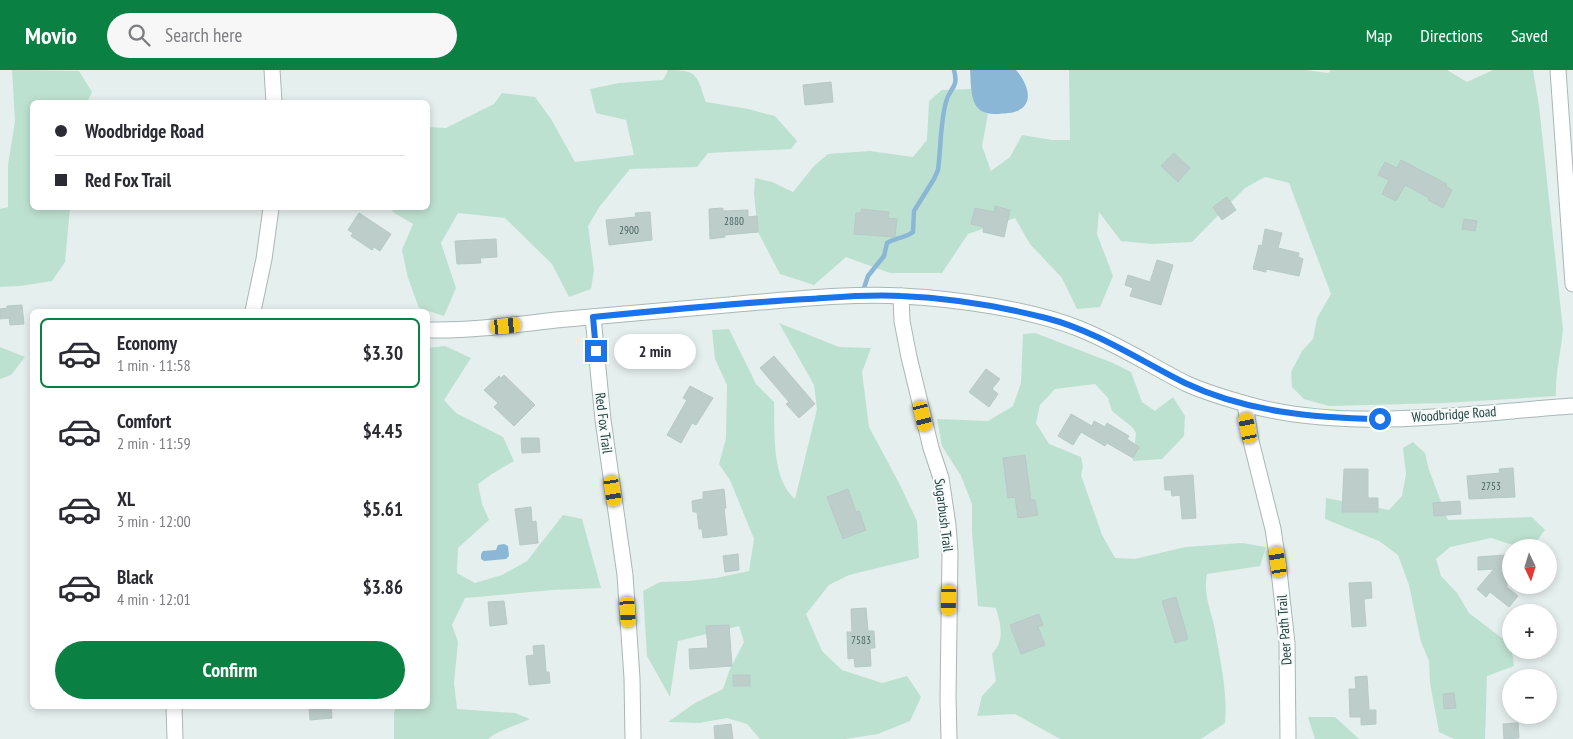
<!DOCTYPE html>
<meta charset="utf-8">
<style>
body{margin:0;font-family:"PT Sans Narrow",sans-serif;background:#f7f7f7;color:#2b2b33;height:100vh;display:flex;flex-direction:column;font-size:19px;white-space:nowrap}
*{box-sizing:border-box;margin:0}
p{font-size:16px;color:#7c7c81}
.icon{flex:none;width:28px;height:28px;fill:none;stroke:currentColor;stroke-width:2;stroke-linecap:round;stroke-linejoin:round}
.map{position:relative;flex:1;overflow:hidden}
.details{position:absolute;left:30px;top:239px;width:400px;height:400px;display:flex;flex-direction:column;background:#fff;border-radius:8px;box-shadow:0 2px 8px #0003}
.details>*{flex:none}
.hud{position:absolute;left:30px;top:30px;width:400px;height:110px;border-radius:8px;box-shadow:0 2px 8px #0003;display:grid;align-content:center;height:110px;padding:0 25px;background:#fff}
.needle{width:32px;rotate:176deg}
.buttons{position:absolute;left:1502px;top:469px;display:grid;gap:10px}
.buttons a{display:grid;place-items:center;width:55px;height:55px;border-radius:50%;background:#fff;box-shadow:0 2px 8px #0003;font-size:25px}
.end{position:absolute;width:22px;height:22px;margin:-11px;border:6px solid #1a73e8;background:#fff;box-shadow:0 0 0 2px #fff}
.from{border-radius:50%}
.bubble{position:absolute;height:35px;border-radius:18px;background:#fff;box-shadow:0 2px 8px #0003;font-size:16px;font-weight:800;line-height:35px;text-align:center}
.car{position:absolute;width:15px;height:30px;margin:-15px -8px;border-radius:6px;box-shadow:0 0 4px 1px #0007;background:linear-gradient(#f5c518 24%,#345 0 40%,#f5c518 0 76%,#345 0 86%,#f5c518 0)}
.hud b{display:flex;align-items:center;gap:18px;height:48px;font-size:19px}
.hud b+b{border-top:1px solid #e1e1e2}
.hud i{width:12px;height:12px;background:#2b2b33}
ul{padding:9px 0 0;list-style:none}
li{display:flex;align-items:center;gap:15px;height:70px;margin:0 10px 8px;padding:0 15px;border:2px solid transparent;border-radius:8px}
li div{flex:1}
li b{display:block;font-size:19px}
li em{font-style:normal;font-weight:800}
li.selected{border-color:#0b8043}
li>.icon{width:45px;height:45px;stroke-width:1.5}
.button{display:flex;gap:10px;margin-top:auto;padding:10px 25px}
.button a{flex:1;height:58px;border-radius:30px;background:#0b8043;color:#fff;font-size:20px;font-weight:800;line-height:58px;text-align:center}
header{display:flex;align-items:center;gap:30px;box-sizing:border-box;height:70px;padding:0 25px;background:#0b8043;color:#fff}
header strong{font-size:24px}
nav{display:flex;gap:28px;margin-inline-start:auto;font-size:18px}
.search{width:350px;height:45px;background:#f7f7f7;display:flex;align-items:center;gap:12px;box-sizing:border-box;padding:0 18px;border-radius:28px;color:#7c7c81;font-size:19px}
.map>svg:first-child{display:block}
.green{fill:#bde1d0}
.water{fill:#8bb7d6}
.lines{fill:none;stroke-linecap:round;stroke-linejoin:round}
.stream{stroke:#8bb7d6;stroke-width:4.5}
.building{fill:#bdcdca;stroke:#b7c9c7}
.minor-casing{stroke:#a7b8b6;stroke-width:17}
.minor{stroke:#fff;stroke-width:15}
.route{stroke:#1a73e8;stroke-width:6}
.labels{text-anchor:middle;dominant-baseline:central;stroke-width:4;stroke-linejoin:round;paint-order:stroke}
.number-label{font-size:11px;fill:#4a6664}
.street-label{font-size:14px;fill:#234342;stroke:#f6fbfa}
</style>
<header>
<strong>Movio</strong>
<div class="search"><svg class="icon" aria-label="search" viewBox="0 0 24 24"><circle cx="10" cy="10" r="6"/><path d="M15 15l6 6"/></svg>Search here</div>
<nav><a>Map</a><a>Directions</a><a>Saved</a></nav>
</header>
<div class="map">
<svg width="1573" height="669" viewBox="0 0 1573 669">
<rect width="100%" height="100%" fill="#e5efed"/>
<g class="green">
<polygon points="12,0 79,1 92,22 87,32 32,32 32,138 70,138 65,192 52,211 20,216 0,217 0,139 8,137 8,95 15,51"/>
<path d="M668,0C699,0 696,5 706,32L748,39L775,46L797,71L791,79L708,83L697,97L630,99L600,136L588,156L594,200L591,219L569,227L552,194L505,148L458,143L441,173L456,218L444,246L419,238L408,208L402,180L413,154L393,142L392,138H428V57L446,58L494,34L502,23L535,27L551,49L575,92L634,85L626,50L596,43L590,19L619,13L663,10Z"/>
<path d="M1069,0H1306L1328,3L1331,0H1447L1467,12L1493,0H1533L1539,36L1563,260C1561,282 1555,304 1556,326L1444,333L1329,336L1304,329L1292,317L1291,302L1302,281L1313,269L1317,248L1331,224L1289,113L1265,107L1245,118L1192,172L1152,174L1121,171L1099,142L1097,164L1113,206L1100,237L1077,239L1062,208L1030,174L1015,148L968,164L942,203H890L846,187L814,215L780,204L758,162L754,124L755,108L772,112L793,122L814,96L828,84L870,81L913,87L927,70L929,31L942,20L971,19C975,33 974,37 988,44L982,76L991,101L1010,87L1022,65L1052,70H1070Z"/>
<path d="M779,253L839,277L871,278L862,302L869,357L899,413L917,451L919,488L849,505L829,515L806,544L822,581L842,600L882,613L907,606L921,627L910,651L878,664L845,669H760L747,654L727,648L699,653L668,652L695,633L723,619L730,599L744,572L739,556L678,571L670,627L647,586L643,521L660,512L689,511L716,508L749,501L754,469L730,410L719,394L726,368L727,315L715,289L712,260L729,259L756,314L774,332C775,361 771,409 795,429L817,339L814,315Z"/>
<path d="M1035,263L1113,293L1131,302L1142,332L1155,341L1173,327L1185,346L1184,366L1162,389L1133,391L1136,363L1132,357L1112,341L1108,328L1095,314L1055,319L1040,335L1036,353L1049,374L1081,387L1083,397L1081,405L1102,465L1115,488L1135,489L1185,477L1242,473L1266,477L1260,496L1207,504C1203,526 1211,539 1215,560C1220,590 1228,623 1225,653L1201,669H1060L1015,644L977,646L982,626L996,611L992,584C1005,570 1001,556 996,538L978,536L972,462V434L961,406L942,376L937,349L988,351L1013,336L1021,313L1023,264Z"/>
<path d="M445,276L471,288L444,330L456,343L503,367L514,391L492,404L478,414L482,434L489,450L458,478L457,503L475,513L502,505L527,491L563,445L582,449L601,518L553,520L465,528L452,555L458,572L454,613L457,639L515,643L530,649C517,655 497,661 488,669H394V643L396,636H428V480L429,474L428,458V278Z"/>
<polygon points="0,277 25,287 11,305 0,309"/>
<polygon points="1413,372 1425,383 1429,400 1448,450 1532,447 1545,460 1536,472 1513,475 1491,468 1450,477 1436,489 1441,506 1457,523 1469,543 1511,575 1514,596 1487,606 1485,669 1454,669 1439,662 1430,613 1429,591 1421,572 1409,515 1398,485 1379,471 1325,449 1326,428 1389,440 1402,426 1406,404 1403,378"/>
<polygon points="1308,647 1335,647 1359,669 1315,669"/>
</g>
<g class="water">
<path d="M970,0H1016C1025,10 1036,31 1019,40C1013,44 1006,43 999,44C992,44 983,44 978,38C970,30 971,10 970,0Z"/>
<polygon points="504,474 508,476 509,486 506,489 484,491 481,489 481,484 483,481 496,480 498,475"/>
</g>
<g class="lines">
<path class="stream" d="M864,218L868,206L884,186L887,173C895,168 905,168 913,162L914,141L934,109L938,100C941,78 940,54 946,32C950,16 959,19 954,0"/>
</g>
<g class="building">
<polygon points="831,12 833,32 805,35 803,15"/>
<polygon points="1174,83 1190,98 1178,112 1161,96"/>
<polygon points="1401,90 1447,114 1446,116 1452,120 1443,138 1428,130 1429,128 1405,115 1396,131 1382,124 1389,110 1378,105 1385,92 1397,98"/>
<polygon points="1227,127 1236,140 1222,150 1213,137"/>
<polygon points="995,136 1010,140 1004,167 983,162 984,157 971,154 975,138 994,142"/>
<polygon points="723,138 723,141 748,140 748,147 757,146 758,162 725,165 725,167 710,169 709,139"/>
<polygon points="861,139 889,142 888,148 897,149 895,167 854,164 856,143 861,143"/>
<polygon points="650,142 652,170 609,175 606,150 636,147 635,143"/>
<polygon points="359,143 391,164 380,181 374,177 372,180 351,166 353,163 348,160"/>
<polygon points="1464,149 1477,151 1475,161 1462,159"/>
<polygon points="1265,159 1282,163 1278,178 1299,183 1298,187 1303,189 1299,206 1266,199 1266,202 1253,199 1259,175 1262,176"/>
<polygon points="496,169 497,187 480,188 481,193 457,194 455,171"/>
<polygon points="1157,190 1173,195 1161,235 1130,226 1133,218 1125,215 1128,205 1150,212"/>
<polygon points="22,235 24,254 10,255 9,248 0,249 0,239 7,238 7,236"/>
<polygon points="774,286 815,334 799,348 786,334 789,332 760,298"/>
<polygon points="986,299 1000,309 992,319 998,324 989,337 969,322"/>
<polygon points="504,305 535,335 514,356 494,337 498,333 484,320 499,306 501,308"/>
<polygon points="690,316 713,328 696,355 692,353 681,373 667,365 687,330 683,328"/>
<polygon points="1071,344 1092,356 1094,351 1105,357 1107,353 1129,366 1127,369 1139,377 1133,388 1107,373 1105,376 1081,362 1073,375 1058,366"/>
<polygon points="521,368 539,368 540,382 522,383"/>
<polygon points="1025,385 1031,430 1035,430 1038,445 1018,448 1015,427 1008,428 1003,388"/>
<polygon points="1513,398 1515,427 1469,429 1467,406 1500,403 1499,399"/>
<polygon points="1344,399 1368,399 1368,428 1378,428 1378,442 1342,442"/>
<polygon points="1193,405 1196,448 1182,449 1180,425 1172,426 1171,420 1165,420 1164,407"/>
<polygon points="724,419 726,438 724,438 727,465 703,468 702,459 699,459 697,442 693,442 692,431 703,429 703,422"/>
<polygon points="848,419 856,442 859,441 866,460 843,469 827,427"/>
<polygon points="1460,431 1461,444 1434,446 1433,433"/>
<polygon points="531,437 532,452 536,451 538,473 520,475 515,439"/>
<polygon points="738,484 739,500 725,502 723,486"/>
<polygon points="1505,485 1507,517 1518,526 1509,537 1490,522 1486,527 1477,519 1494,499 1478,500 1478,487"/>
<polygon points="1371,512 1372,528 1364,529 1366,556 1352,557 1349,513"/>
<polygon points="1176,527 1188,569 1175,573 1162,531"/>
<polygon points="504,531 507,554 490,556 488,532"/>
<polygon points="866,538 868,561 874,561 875,578 870,578 871,596 855,597 854,588 848,589 847,562 852,562 851,539"/>
<polygon points="1039,544 1043,555 1038,557 1045,575 1021,584 1010,555"/>
<polygon points="729,555 732,596 690,599 689,579 708,578 706,556"/>
<polygon points="544,575 546,602 549,602 550,613 529,615 526,586 534,585 533,576"/>
<rect x="733" y="605" width="17" height="11"/>
<polygon points="1367,606 1369,640 1376,640 1376,654 1361,655 1361,647 1350,647 1349,619 1356,619 1355,607"/>
<polygon points="1454,623 1456,638 1444,639 1443,624"/>
<polygon points="309,636 331,636 332,648 310,650"/>
<polygon points="1518,653 1519,668 1504,669 1503,654"/>
<polygon points="731,654 733,669 715,669 714,656"/>
</g>
<g class="lines">
<g class="minor-casing">
<g id="minor">
<polyline points="272,0 274,32"/>
<polyline points="1558,0 1573,214"/>
<polyline points="901,226 902,251 909,287 931,378 941,408 948,455 950,483 948,628 949,669"/>
<polyline points="253,241 264,189 271,138"/>
<polyline points="593,247 603,350 625,505 632,608 633,669"/>
<path d="M428,260C470,261 514,255 556,250C621,244 685,239 749,233C798,229 854,223 902,226C957,229 1030,239 1080,259C1117,274 1150,295 1185,313C1204,322 1225,328 1246,334C1346,363 1470,343 1573,336"/>
<polyline points="1245,334 1251,371 1273,459 1278,492 1287,573 1288,669"/>
<polyline points="174,636 175,669"/>
</g>
</g>
<use href="#minor" class="minor"/>
</g>
<g class="lines">
<path class="route" d="M596,281L593,247C664,240 736,233 808,229C839,227 870,224 901,226C949,228 999,236 1046,248C1096,261 1139,290 1185,313C1246,342 1314,348 1380,349"/>
</g>
<g class="labels">
<g class="number-label">
<text x="734" y="151">2880</text>
<text x="629" y="160">2900</text>
<text x="1491" y="416">2753</text>
<text x="861" y="570">7583</text>
</g>
<g class="street-label">
<text transform="translate(1454 344) rotate(-4)">Woodbridge Road</text>
<text transform="translate(604 353) rotate(83)">Red Fox Trail</text>
<text transform="translate(944 445) rotate(83)">Sugarbush Trail</text>
<text transform="translate(1284 560) rotate(-94)">Deer Path Trail</text>
</g>
</g>
</svg>
<div class="buttons">
<a><svg class="needle" viewBox="-14 -14 28 28"><path d="M0-13l5 13h-10z" fill="#e53935"/><path d="M0 13l5-13h-10z" fill="#7c7c81"/></svg></a>
<a>+</a>
<a>−</a>
</div>
<i class="end from" style="left:1380px;top:349px"></i>
<i class="end" style="left:596px;top:281px"></i>
<div class="bubble" style="left:614px;top:264px;width:82px">2 min</div>
<i class="car" style="left:506px;top:256px;rotate:84deg"></i>
<i class="car" style="left:923px;top:346px;rotate:166deg"></i>
<i class="car" style="left:1248px;top:358px;rotate:349deg"></i>
<i class="car" style="left:613px;top:421px;rotate:171deg"></i>
<i class="car" style="left:1278px;top:492px;rotate:351deg"></i>
<i class="car" style="left:949px;top:530px;rotate:181deg"></i>
<i class="car" style="left:628px;top:542px;rotate:176deg"></i>
<div class="hud">
<b><i class="from"></i>Woodbridge Road</b>
<b><i></i>Red Fox Trail</b>
</div>
<section class="details">
<ul>
<li class="selected"><svg class="icon" aria-label="car" viewBox="0 0 24 24"><path d="M5 17H2v-5l4-1 3-4h7l3 4 3 1v5h-3M9 17h6M6 11h13"/><circle cx="7" cy="17" r="2"/><circle cx="17" cy="17" r="2"/></svg><div><b>Economy</b><p>1 min · 11:58</p></div><em>$3.30</em></li>
<li><svg class="icon" aria-label="car" viewBox="0 0 24 24"><path d="M5 17H2v-5l4-1 3-4h7l3 4 3 1v5h-3M9 17h6M6 11h13"/><circle cx="7" cy="17" r="2"/><circle cx="17" cy="17" r="2"/></svg><div><b>Comfort</b><p>2 min · 11:59</p></div><em>$4.45</em></li>
<li><svg class="icon" aria-label="car" viewBox="0 0 24 24"><path d="M5 17H2v-5l4-1 3-4h7l3 4 3 1v5h-3M9 17h6M6 11h13"/><circle cx="7" cy="17" r="2"/><circle cx="17" cy="17" r="2"/></svg><div><b>XL</b><p>3 min · 12:00</p></div><em>$5.61</em></li>
<li><svg class="icon" aria-label="car" viewBox="0 0 24 24"><path d="M5 17H2v-5l4-1 3-4h7l3 4 3 1v5h-3M9 17h6M6 11h13"/><circle cx="7" cy="17" r="2"/><circle cx="17" cy="17" r="2"/></svg><div><b>Black</b><p>4 min · 12:01</p></div><em>$3.86</em></li>
</ul>
<div class="button"><a>Confirm</a></div>
</section>
</div>
